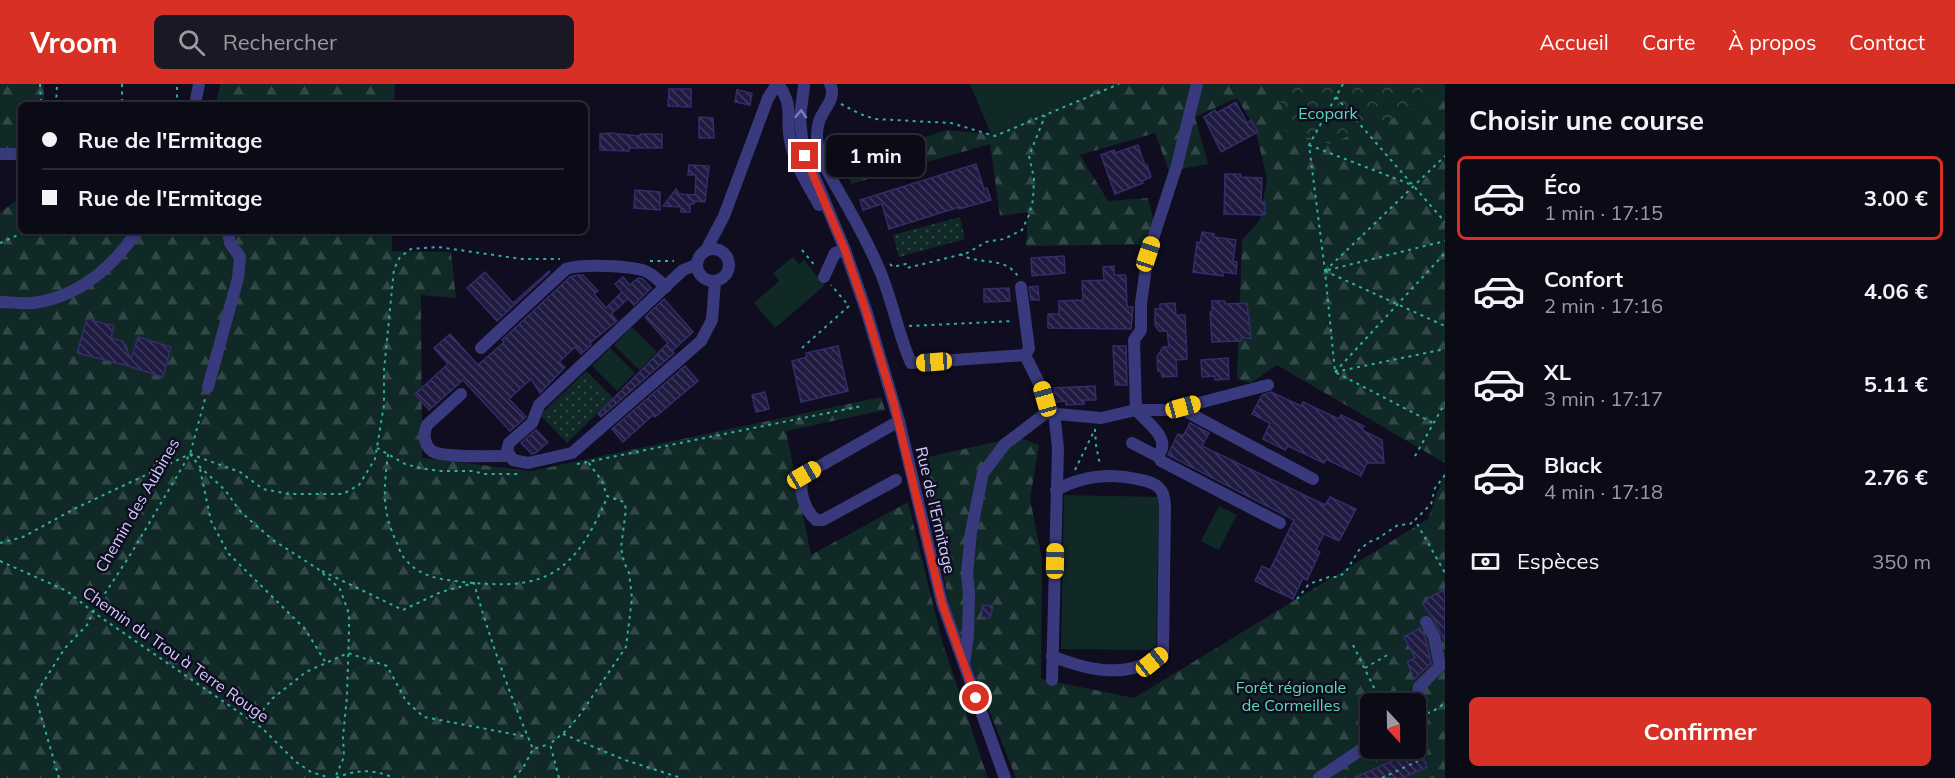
<!DOCTYPE html>
<html lang="fr">
<meta charset="utf-8">
<style>
body{margin:0;font-family:Mulish,sans-serif;background:#191824;color:#f1f3f6;height:100vh;display:flex;flex-direction:column;font-size:22px;white-space:nowrap}
*{box-sizing:border-box;margin:0}
p{font-size:20px;color:#9a9aa1}
.icon{flex:none;width:33px;height:33px;fill:none;stroke:currentColor;stroke-width:2;stroke-linecap:round;stroke-linejoin:round}
.map{position:relative;flex:1;overflow:hidden}
.panel{display:flex;flex-direction:column;background:#0b0a17;width:510px}
.panel>*{flex:none}
.hud{position:absolute;left:18px;top:18px;width:570px;height:132px;border-radius:9px;box-shadow:0 3px 9px #0003,0 0 0 2px #2b2b36;display:grid;align-content:center;height:132px;padding:0 24px;background:#0b0a17}
.needle{width:39px;rotate:158deg}
.controls{position:absolute;left:1360px;top:609px;display:grid;gap:12px}
.controls a{display:grid;place-items:center;width:66px;height:66px;border-radius:9px;background:#0b0a17;box-shadow:0 3px 9px #0003,0 0 0 2px #2b2b36;font-size:30px}
.end{position:absolute;width:27px;height:27px;margin:-14px;border:8px solid #d93025;background:#fff;box-shadow:0 0 0 3px #fff}
.from{border-radius:50%}
.bubble{position:absolute;height:42px;border-radius:9px;background:#0b0a17;box-shadow:0 3px 9px #0003,0 0 0 2px #2b2b36;font-size:20px;font-weight:700;line-height:42px;text-align:center}
.car{position:absolute;width:18px;height:36px;margin:-18px -9px;border-radius:8px;box-shadow:0 0 4px 2px #0007;background:linear-gradient(#f5c518 24%,#345 0 40%,#f5c518 0 76%,#345 0 86%,#f5c518 0)}
.hud b{display:flex;align-items:center;gap:21px;height:57px;font-size:22px}
.hud b+b{border-top:2px solid #2b2b36}
.hud i{width:15px;height:15px;background:#f1f3f6}
ul{padding:0;list-style:none}
li{display:flex;align-items:center;gap:18px;height:84px;margin:0 12px 9px;padding:0 12px;border:3px solid transparent;border-radius:9px}
li div{flex:1}
li b{display:block;font-size:22px}
li em{font-style:normal;font-weight:700}
li.active{border-color:#d93025}
li>.icon{width:54px;height:54px;stroke-width:1.5}
h2{padding:0 24px;font-size:27px;line-height:72px}
.pay{display:flex;align-items:center;gap:15px;height:66px;padding:0 24px;font-size:22px}
.pay p{margin-inline-start:auto}
.cta{display:flex;gap:12px;margin-top:auto;padding:12px 24px}
.cta a{flex:1;height:69px;border-radius:9px;background:#d93025;color:#fff;font-size:24px;font-weight:700;line-height:69px;text-align:center}
header{display:flex;align-items:center;gap:36px;box-sizing:border-box;height:84px;padding:0 30px;background:#d93025;color:#fff}
header strong{font-size:28px}
nav{display:flex;gap:33px;margin-inline-start:auto;font-size:21px}
.search{width:420px;height:54px;background:#191824;display:flex;align-items:center;gap:15px;box-sizing:border-box;padding:0 21px;border-radius:9px;color:#9a9aa1;font-size:22px}
main{display:flex;flex:1;min-height:0}
.map>svg:first-child{display:block}
.grass{fill:#102927}
.forest{fill:url(#forest-firs)}
.park{fill:url(#park-crowns)}
.garden{fill:url(#garden-dots)}
.building{fill:url(#building-back-hatch);stroke:#352c6b;stroke-width:1.5}
.lines{fill:none;stroke-linecap:round;stroke-linejoin:round}
.path{stroke:#31aea0;stroke-width:2;stroke-dasharray:3 4.5;stroke-linecap:butt}
.minor{stroke:#393a7d;stroke-width:12}
.oneway{stroke:#7d7cb7}
.route{stroke:#d93025;stroke-width:8}
.labels{text-anchor:middle;dominant-baseline:central;stroke-width:5;stroke-linejoin:round;paint-order:stroke}
.park-label{font-size:16px;fill:#5bdbb5;stroke:#0f0d1f}
.street-label{font-size:16px;fill:#d0cdfe;stroke:#0f0d1f}
</style>
<header>
<strong>Vroom</strong>
<div class="search"><svg class="icon" aria-label="search" viewBox="0 0 24 24"><circle cx="10" cy="10" r="6"/><path d="M15 15l6 6"/></svg>Rechercher</div>
<nav><a>Accueil</a><a>Carte</a><a>À propos</a><a>Contact</a></nav>
</header>
<main>
<div class="map">
<svg width="1445" height="694" viewBox="0 0 1445 694">
<defs>
<pattern id="forest-firs" width="22" height="20" patternUnits="userSpaceOnUse" patternTransform="scale(1.5)"><rect width="22" height="20" fill="#102927"/><path d="M5 1l3.5 6h-7zM16 11l3.5 6h-7z" fill="#324747"/></pattern>
<pattern id="park-crowns" width="20" height="18" patternUnits="userSpaceOnUse" patternTransform="scale(1.5)"><rect width="20" height="18" fill="#102927"/><path d="M2 6a3 3 0 1 1 6 0M12 15a3 3 0 1 1 6 0" fill="none" stroke="#324747"/></pattern>
<pattern id="garden-dots" width="8" height="8" patternUnits="userSpaceOnUse" patternTransform="scale(1.5)"><rect width="8" height="8" fill="#102927"/><path d="M2 2h.1M6 6h.1" fill="none" stroke="#324747" stroke-width="1.8" stroke-linecap="round"/></pattern>
<pattern id="building-back-hatch" width="6" height="6" patternUnits="userSpaceOnUse" patternTransform="scale(1.5)"><rect width="6" height="6" fill="#1f1a40"/><path d="M-1 5l2 2M0 0l6 6M5-1l2 2" fill="none" stroke="#3e3a5d"/></pattern>
</defs>
<rect width="100%" height="100%" fill="#0f0d1f"/>
<g class="grass">
<polygon points="970,0 1110,0 991,50"/>
<polygon points="793,173 799,180 804,176 825,201 775,244 754,219 779,197 773,189"/>
<polygon points="632,243 657,268 639,286 614,261"/>
<polygon points="610,264 635,289 617,307 592,282"/>
<polygon points="1064,411 1159,413 1156,566 1061,565"/>
<polygon points="1219,422 1237,431 1219,466 1201,457"/>
</g>
<g class="forest">
<polygon points="0,0 44,0 44,21 21,21 21,57 16,65 0,65"/>
<polygon points="220,0 395,0 394,21 216,21"/>
<polygon points="1110,0 1445,0 1445,379 1277,281 1251,299 1237,295 1242,156 1260,136 1267,95 1255,44 1237,14 1195,33 1208,80 1169,87 1155,49 1080,71 1108,117 1148,114 1159,160 1026,162 1028,128 1000,132 990,60 851,100 843,79 947,46 991,50"/>
<polygon points="21,103 21,147 392,147 392,167 451,168 456,214 421,211 422,374 531,387 881,313 885,326 786,347 811,471 908,418 942,557 988,694 0,694 0,129 19,114"/>
<polygon points="1018,353 1039,361 1030,415 1042,475 1041,595 1134,614 1428,435 1445,387 1445,694 1435,694 1419,659 1416,660 1416,620 1371,620 1371,664 1407,665 1342,694 1016,694 951,531 926,400 923,374"/>
</g>
<g class="park">
<polygon points="1273,0 1439,0 1445,12 1330,60 1286,47 1284,26"/>
<polygon points="1419,659 1435,694 1342,694 1407,665 1416,664 1416,660"/>
</g>
<g class="garden">
<polygon points="960,133 965,155 899,173 893,151"/>
<polygon points="586,287 613,314 567,359 540,331"/>
</g>
<g class="building">
<polygon points="669,5 691,5 691,23 668,22"/>
<polygon points="737,6 752,9 750,21 735,18"/>
<polygon points="1236,18 1247,39 1251,36 1258,48 1221,68 1204,33 1215,26 1217,29"/>
<polygon points="699,33 713,34 714,54 699,54"/>
<polygon points="610,49 640,52 640,50 662,50 662,64 629,64 629,67 600,66 600,50"/>
<polygon points="1138,61 1145,82 1147,81 1151,93 1142,97 1143,99 1115,110 1101,71 1114,66 1115,69"/>
<polygon points="976,80 984,105 987,104 991,116 959,125 959,123 889,145 882,120 863,126 860,116"/>
<polygon points="689,81 709,82 705,118 695,117 694,120 690,120 690,128 681,128 681,123 663,122 676,105 679,110 695,111 696,91 688,91"/>
<polygon points="1225,90 1241,90 1240,93 1262,94 1261,118 1265,118 1264,131 1224,130"/>
<polygon points="635,106 660,108 660,126 634,124"/>
<polygon points="1202,148 1214,150 1214,153 1236,156 1233,177 1237,178 1236,190 1224,188 1223,192 1193,188 1197,158 1200,159"/>
<polygon points="1064,172 1065,189 1032,192 1031,174"/>
<polygon points="1114,182 1114,191 1125,191 1126,193 1127,223 1133,223 1131,245 1048,244 1048,230 1059,230 1059,217 1083,216 1082,197 1104,196 1103,183"/>
<polygon points="549,187 550,188 497,237 467,204 485,188 513,219"/>
<polygon points="577,191 583,191 598,207 594,210 606,224 622,208 615,200 623,193 630,201 638,194 643,195 651,204 634,221 628,215 611,230 617,237 590,259 591,261 581,270 575,263 559,278 565,283 540,309 531,295 509,315 526,333 510,347 463,296 429,326 415,310 448,280 434,264 450,250 478,281 504,258 502,256 570,193"/>
<polygon points="1038,202 1039,216 1031,216 1029,203"/>
<polygon points="1009,204 1010,217 984,218 984,205"/>
<polygon points="664,215 693,248 672,267 674,269 601,333 598,330 668,259 645,233"/>
<polygon points="1212,217 1225,217 1225,220 1247,219 1251,254 1241,254 1241,257 1212,258 1210,228 1212,228"/>
<polygon points="1175,219 1176,231 1185,231 1187,275 1176,276 1177,292 1162,293 1161,287 1158,287 1157,273 1163,263 1169,263 1167,247 1159,247 1155,241 1155,225 1160,225 1160,220"/>
<polygon points="87,235 114,242 111,254 122,257 131,275 138,253 171,263 163,293 125,281 77,269"/>
<polygon points="838,262 848,307 801,318 792,277 807,273 806,269"/>
<polygon points="1113,262 1126,262 1127,301 1115,301"/>
<polygon points="1228,274 1229,295 1215,296 1214,292 1202,293 1201,276"/>
<polygon points="685,282 698,297 655,333 653,331 623,358 612,345"/>
<polygon points="1095,302 1096,316 1084,316 1084,320 1066,321 1066,317 1054,318 1054,304"/>
<polygon points="765,308 769,325 756,328 752,311"/>
<polygon points="1271,308 1301,322 1303,318 1339,335 1341,331 1364,342 1362,346 1382,356 1384,379 1367,379 1361,392 1326,375 1324,379 1288,362 1285,366 1263,355 1270,339 1252,330 1262,311"/>
<polygon points="1190,339 1209,349 1202,362 1325,421 1330,413 1356,425 1339,457 1324,450 1316,466 1320,468 1307,496 1303,494 1293,515 1255,497 1262,482 1270,486 1294,436 1168,371 1178,350 1183,352"/>
<polygon points="536,346 548,358 537,368 532,370 521,359"/>
<polygon points="1445,505 1445,557 1433,534 1423,520 1428,516 1427,515"/>
<polygon points="982,521 993,522 990,534 982,533"/>
<polygon points="1420,544 1425,553 1431,579 1414,595 1407,578 1415,574 1404,553"/>
<polygon points="1420,665 1427,683 1413,689 1402,694 1354,694"/>
</g>
<g class="lines">
<g class="path">
<polyline points="40,0 41,21"/>
<polyline points="122,0 122,21"/>
<polyline points="1343,0 1309,61 1325,187 1335,288 1433,339"/>
<polyline points="1336,13 1445,138"/>
<polyline points="841,20 860,30 875,35 951,39 995,52 1119,0"/>
<polyline points="56,21 57,0"/>
<polyline points="177,21 177,0"/>
<polyline points="1309,61 1412,101"/>
<polyline points="0,159 25,148 42,147"/>
<polyline points="802,166 816,183"/>
<path d="M960,170C979,182 1006,171 1019,194"/>
<polyline points="650,177 674,177"/>
<polyline points="890,180 893,183 906,180 907,184 967,169 986,158 1004,155 1022,146 1029,131 1033,116 1034,94 1029,72 1045,32"/>
<polyline points="1328,186 1445,157"/>
<polyline points="1325,187 1445,72"/>
<polyline points="1325,187 1445,242"/>
<polyline points="909,242 1014,237"/>
<polyline points="802,264 849,222 831,201"/>
<polyline points="1335,288 1445,169"/>
<polyline points="1335,288 1445,265"/>
<polyline points="1095,345 1096,361 1100,381"/>
<polyline points="377,364 405,380 420,384 440,387 472,387 485,390 519,390"/>
<polyline points="190,370 240,388 263,405 289,410 343,410 359,401 375,375 384,321 384,286 394,185 400,173 411,165 438,163 522,175 560,175"/>
<polyline points="190,370 200,383 225,406 240,427 251,437 273,456 318,485 340,505 349,530 349,547 347,612 343,653 344,673 335,694"/>
<path d="M388,370C384,405 381,426 397,459C399,464 401,471 405,475C421,494 440,495 463,498C525,504 562,502 594,441C599,431 604,423 607,412"/>
<polyline points="1415,372 1445,319"/>
<polyline points="577,380 862,322"/>
<polyline points="200,385 211,437 228,469 305,545 326,579"/>
<polyline points="1075,386 1095,345"/>
<polyline points="1445,391 1435,404 1431,420 1415,436 1445,489"/>
<polyline points="0,459 23,453 74,425 190,370"/>
<polyline points="0,477 67,507 93,528 262,644 296,678 311,688 330,694"/>
<path d="M322,487L403,526L441,508L474,499C490,556 510,611 533,665"/>
<polyline points="1297,515 1309,500 1329,493 1337,493 1345,489 1359,466 1369,458 1377,455 1398,441 1410,440 1415,436"/>
<polyline points="1353,561 1382,620"/>
<polyline points="1365,584 1391,569"/>
<polyline points="1427,629 1432,628 1445,619"/>
<polyline points="253,638 273,614 306,588 348,569 387,582 406,617 424,633 528,653"/>
<polyline points="563,650 625,676 681,694"/>
<polyline points="59,694 35,611 65,564 87,541 93,528 132,468 190,370 205,315"/>
<path d="M336,694C357,685 373,685 394,694"/>
<polyline points="514,694 523,684 533,665 550,660"/>
<polyline points="559,694 550,660 568,645 579,632 626,563 632,514 629,489 624,478 621,464 626,425 624,418 607,412 602,397 588,378"/>
<polyline points="1382,694 1418,677"/>
</g>
<g class="minor">
<path d="M830,0C837,13 825,23 820,35C818,40 817,47 817,53C817,63 821,72 824,81C843,116 865,150 880,187C893,218 898,250 911,279L1025,271L1029,265L1021,203"/>
<path d="M779,1C795,26 785,33 790,56C794,80 808,101 819,121"/>
<polyline points="804,2 800,34 803,65 845,166 867,229 899,337 942,519 1005,694"/>
<polyline points="195,21 199,0"/>
<polyline points="0,70 21,70"/>
<circle cx="713" cy="181" r="16"/>
<polyline points="706,166 724,132 768,14 777,0"/>
<polyline points="696,181 683,186 539,321 532,339 509,359 507,367 513,376 528,379 572,369 701,257 712,236 715,198"/>
<polyline points="824,193 835,169 845,166"/>
<path d="M0,218C11,218 22,220 33,219C79,213 112,184 137,147"/>
<path d="M481,264L566,185C580,180 633,181 647,188C654,191 660,198 666,203"/>
<polyline points="1025,271 1041,303 1046,329"/>
<polyline points="208,303 238,194 240,173 230,159 228,147"/>
<path d="M461,310L427,341C423,349 424,361 432,367C442,374 494,372 509,372"/>
<polyline points="1183,323 1189,329 1313,395"/>
<path d="M1132,359L1155,371L1160,369C1170,354 1146,337 1136,326L1134,256L1141,246V219L1148,170L1177,81L1197,0"/>
<polyline points="1158,371 1161,377 1280,439"/>
<path d="M896,396L823,436H816C805,426 797,405 804,391L899,337"/>
<path d="M1052,572C1089,587 1130,596 1163,569L1165,421C1164,415 1164,408 1159,404C1154,398 1144,397 1137,395C1109,389 1082,392 1056,406"/>
<polyline points="964,579 968,552 969,509 967,490 971,448 983,389 1005,360 1046,329 1101,334 1136,326 1172,326 1268,301"/>
<polyline points="1052,596 1058,364 1054,328"/>
<polyline points="1416,625 1419,603 1440,582 1434,552 1426,538"/>
<polyline points="1319,694 1371,659"/>
</g>
</g>
<defs><path id="oneway-chevron" d="M-2-3.5L2.5 0L-2 3.5" fill="none" stroke-width="1.6" stroke-linecap="round" stroke-linejoin="round" transform="scale(1.5)"/></defs>
<use class="oneway" href="#oneway-chevron" transform="translate(801 30) rotate(-88)"/>
<g class="lines">
<polyline class="route" points="805,72 845,166 867,230 894,320 942,519 976,614"/>
</g>
<g class="labels">
<g class="park-label">
<text x="1328" y="29">Ecopark</text>
<text x="1291" y="603">Forêt régionale<tspan x="1291" dy="18">de Cormeilles</tspan></text>
</g>
<g class="street-label">
<text transform="translate(137 421) rotate(-60)">Chemin des Aubines</text>
<text transform="translate(936 426) rotate(77)">Rue de l'Ermitage</text>
<text transform="translate(176 570) rotate(35)">Chemin du Trou à Terre Rouge</text>
</g>
</g>
</svg>
<div class="controls">
<a><svg class="needle" viewBox="-14 -14 28 28"><path d="M0-13l5 13h-10z" fill="#e53935"/><path d="M0 13l5-13h-10z" fill="#9a9aa1"/></svg></a>
</div>
<i class="end from" style="left:976px;top:614px"></i>
<i class="end" style="left:805px;top:72px"></i>
<div class="bubble" style="left:826px;top:51px;width:99px">1 min</div>
<i class="car" style="left:1148px;top:170px;rotate:18deg"></i>
<i class="car" style="left:934px;top:278px;rotate:266deg"></i>
<i class="car" style="left:1045px;top:315px;rotate:344deg"></i>
<i class="car" style="left:1183px;top:323px;rotate:75deg"></i>
<i class="car" style="left:804px;top:391px;rotate:60deg"></i>
<i class="car" style="left:1055px;top:477px;rotate:1deg"></i>
<i class="car" style="left:1152px;top:578px;rotate:51deg"></i>
<div class="hud">
<b><i class="from"></i>Rue de l'Ermitage</b>
<b><i></i>Rue de l'Ermitage</b>
</div>
</div>
<section class="panel">
<h2>Choisir une course</h2>
<ul>
<li class="active"><svg class="icon" aria-label="car" viewBox="0 0 24 24"><path d="M5 17H2v-5l4-1 3-4h7l3 4 3 1v5h-3M9 17h6M6 11h13"/><circle cx="7" cy="17" r="2"/><circle cx="17" cy="17" r="2"/></svg><div><b>Éco</b><p>1 min · 17:15</p></div><em>3.00 €</em></li>
<li><svg class="icon" aria-label="car" viewBox="0 0 24 24"><path d="M5 17H2v-5l4-1 3-4h7l3 4 3 1v5h-3M9 17h6M6 11h13"/><circle cx="7" cy="17" r="2"/><circle cx="17" cy="17" r="2"/></svg><div><b>Confort</b><p>2 min · 17:16</p></div><em>4.06 €</em></li>
<li><svg class="icon" aria-label="car" viewBox="0 0 24 24"><path d="M5 17H2v-5l4-1 3-4h7l3 4 3 1v5h-3M9 17h6M6 11h13"/><circle cx="7" cy="17" r="2"/><circle cx="17" cy="17" r="2"/></svg><div><b>XL</b><p>3 min · 17:17</p></div><em>5.11 €</em></li>
<li><svg class="icon" aria-label="car" viewBox="0 0 24 24"><path d="M5 17H2v-5l4-1 3-4h7l3 4 3 1v5h-3M9 17h6M6 11h13"/><circle cx="7" cy="17" r="2"/><circle cx="17" cy="17" r="2"/></svg><div><b>Black</b><p>4 min · 17:18</p></div><em>2.76 €</em></li>
</ul>
<div class="pay"><svg class="icon" aria-label="cash" viewBox="0 0 24 24"><path d="M3 7h18v10H3z"/><circle cx="12" cy="12" r="2"/></svg>Espèces<p>350 m</p></div>
<div class="cta"><a>Confirmer</a></div>
</section>
</main>
